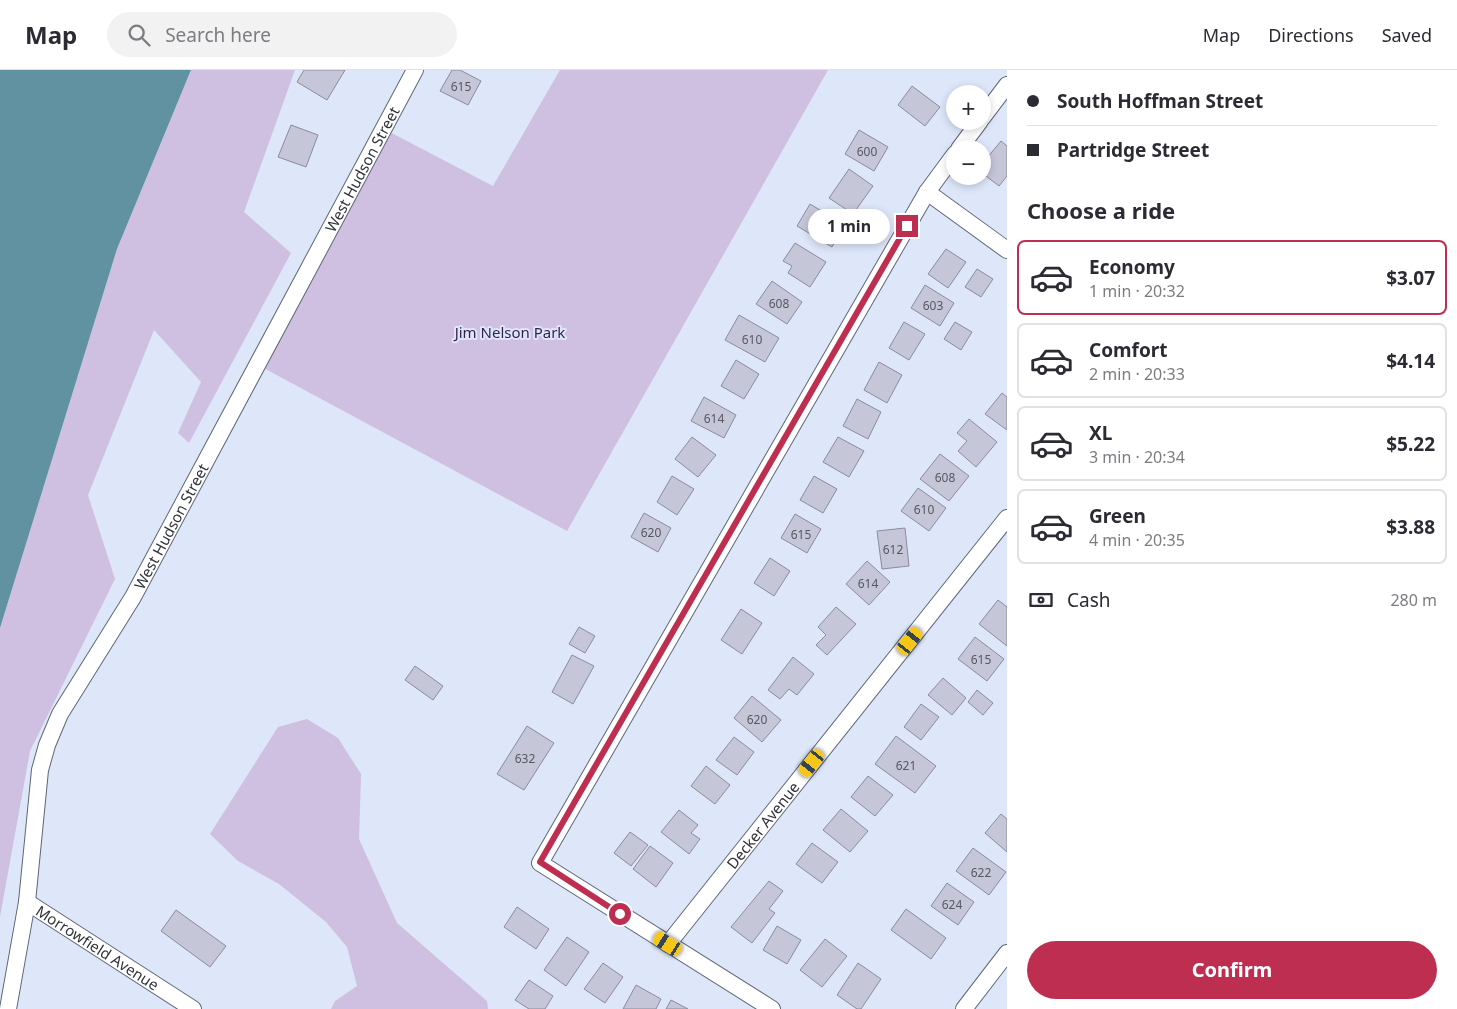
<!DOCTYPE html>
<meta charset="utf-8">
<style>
body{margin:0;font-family:"Noto Sans",sans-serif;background:#f2f2f3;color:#2b2b33;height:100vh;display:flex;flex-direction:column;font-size:19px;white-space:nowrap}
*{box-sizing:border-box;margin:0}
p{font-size:16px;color:#7c7c81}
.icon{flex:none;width:28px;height:28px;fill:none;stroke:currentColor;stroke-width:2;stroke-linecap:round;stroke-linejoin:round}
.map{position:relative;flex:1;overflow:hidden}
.panel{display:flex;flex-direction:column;background:#fff;width:450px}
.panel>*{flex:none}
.hud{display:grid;align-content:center;height:110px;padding:0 20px;background:#fff}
.controls{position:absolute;left:946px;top:15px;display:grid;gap:10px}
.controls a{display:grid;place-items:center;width:45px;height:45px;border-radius:50%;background:#fff;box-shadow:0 2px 8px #0003;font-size:25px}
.end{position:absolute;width:22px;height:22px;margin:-11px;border:6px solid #be2e51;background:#fff;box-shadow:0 0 0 2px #fff}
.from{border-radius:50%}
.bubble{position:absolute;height:35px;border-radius:18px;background:#fff;box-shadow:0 2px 8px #0003;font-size:16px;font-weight:700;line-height:35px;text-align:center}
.car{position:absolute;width:15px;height:30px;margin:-15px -8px;border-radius:6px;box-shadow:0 0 4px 1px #0007;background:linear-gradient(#f5c518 24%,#345 0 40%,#f5c518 0 76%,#345 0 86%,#f5c518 0)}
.hud b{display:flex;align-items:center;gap:18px;height:48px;font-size:19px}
.hud b+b{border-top:1px solid #e1e1e2}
.hud i{width:12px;height:12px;background:#2b2b33}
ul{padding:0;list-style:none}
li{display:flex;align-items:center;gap:15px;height:75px;margin:0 10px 8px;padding:0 10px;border:2px solid #e1e1e2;border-radius:8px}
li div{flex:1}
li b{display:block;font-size:19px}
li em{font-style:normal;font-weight:700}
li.active{border-color:#be2e51}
li>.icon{width:45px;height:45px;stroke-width:1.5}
h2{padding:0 20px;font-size:22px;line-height:60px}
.pay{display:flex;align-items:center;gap:12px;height:55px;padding:0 20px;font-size:19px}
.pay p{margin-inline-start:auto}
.primary-button{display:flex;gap:10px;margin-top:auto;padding:10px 20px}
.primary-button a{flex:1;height:58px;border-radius:30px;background:#be2e51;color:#fff;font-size:20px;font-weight:700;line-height:58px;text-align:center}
header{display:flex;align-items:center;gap:30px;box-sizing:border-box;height:70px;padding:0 25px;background:#fff;border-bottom:1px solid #e1e1e2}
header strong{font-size:24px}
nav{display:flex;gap:28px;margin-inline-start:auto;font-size:18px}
.search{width:350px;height:45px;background:#f2f2f3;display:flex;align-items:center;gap:12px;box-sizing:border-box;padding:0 18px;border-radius:28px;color:#7c7c81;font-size:19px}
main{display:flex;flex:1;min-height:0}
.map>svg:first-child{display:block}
.green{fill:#cfbfe0}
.water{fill:#6092a2}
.building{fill:#c6c6d9;stroke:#8b8b9d}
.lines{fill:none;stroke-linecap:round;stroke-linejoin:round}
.street-casing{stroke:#5f6776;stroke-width:18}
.street{stroke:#fff;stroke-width:16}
.route{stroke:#be2e51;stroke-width:6}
.labels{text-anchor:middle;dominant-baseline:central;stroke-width:4;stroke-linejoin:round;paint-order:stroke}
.number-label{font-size:12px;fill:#565862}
.street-label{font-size:15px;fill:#30333a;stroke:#dde7f9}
.park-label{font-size:15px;fill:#381d4d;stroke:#dde7f9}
</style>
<header>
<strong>Map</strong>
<div class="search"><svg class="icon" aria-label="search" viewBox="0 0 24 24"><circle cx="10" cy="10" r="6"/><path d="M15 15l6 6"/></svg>Search here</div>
<nav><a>Map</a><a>Directions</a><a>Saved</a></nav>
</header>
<main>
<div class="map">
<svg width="1007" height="939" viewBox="0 0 1007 939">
<rect width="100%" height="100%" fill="#dde7f9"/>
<g class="green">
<polygon points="191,0 295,0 244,142 291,183 189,373 178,363 201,312 154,260 88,425 115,509 30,681 0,847 0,558 117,179"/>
<polygon points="560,0 828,0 567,461 258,295 384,59 493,116"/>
<polygon points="307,649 338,668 361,704 359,769 397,853 487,931 488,939 331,939 335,931 357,916 347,877 326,852 279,814 238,791 210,764 278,657"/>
</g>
<polygon class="water" points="0,0 191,0 117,179 0,558"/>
<g class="building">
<polygon points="304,0 345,0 327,30 297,12"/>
<polygon points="452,0 460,0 481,11 468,35 440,21"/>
<polygon points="912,16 940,37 925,56 898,35"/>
<polygon points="291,55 318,65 306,97 278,87"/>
<polygon points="859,60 888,77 874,101 845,84"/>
<polygon points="1001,71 1007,76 1007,106 999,116 982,103 982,94"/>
<polygon points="849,99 873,116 853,144 829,128"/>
<polygon points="810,134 845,155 832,177 797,156"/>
<polygon points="795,173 826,192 810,217 788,203 792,196 783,191"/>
<polygon points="946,179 966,192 948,218 928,204"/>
<polygon points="977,199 993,209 981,227 965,217"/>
<polygon points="772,211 802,232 787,254 756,234"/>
<polygon points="925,215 954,233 940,256 911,238"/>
<polygon points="739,245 779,268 765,292 725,270"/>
<polygon points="904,252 925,264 909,290 889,278"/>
<polygon points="955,252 972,262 961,280 944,269"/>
<polygon points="736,290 759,304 744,329 721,316"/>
<polygon points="879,292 902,305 887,333 864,320"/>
<polygon points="1002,323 1007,327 1007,360 985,344"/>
<polygon points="704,327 736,345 724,368 691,351"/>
<polygon points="857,329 881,342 868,369 843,356"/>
<polygon points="969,349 997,372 976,397 958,381 967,371 957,363"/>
<polygon points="692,367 716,385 698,407 675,389"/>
<polygon points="838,367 864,381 849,407 823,392"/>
<polygon points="940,384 969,406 949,431 920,409"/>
<polygon points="672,406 694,419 677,445 657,432"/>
<polygon points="814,406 837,419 823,443 800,430"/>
<polygon points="918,418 946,438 929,461 901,441"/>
<polygon points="644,443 671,458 658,482 631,467"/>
<polygon points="795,444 821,459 807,483 781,468"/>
<polygon points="905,458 909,496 882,499 877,461"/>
<polygon points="770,488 790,501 774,526 754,513"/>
<polygon points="867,491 890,512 869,535 846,514"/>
<polygon points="998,530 1007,537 1007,576 979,554"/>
<polygon points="836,537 856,554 827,585 816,575 826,565 818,557"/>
<polygon points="741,539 762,553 742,584 721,570"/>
<polygon points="579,557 595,566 585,583 569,574"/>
<polygon points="975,567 1004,589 987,611 958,589"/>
<polygon points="572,585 594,596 573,634 552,622"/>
<polygon points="793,587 814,604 797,625 789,619 780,629 768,620"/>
<polygon points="415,596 443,616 433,630 405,610"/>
<polygon points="943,608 966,628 952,645 928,625"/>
<polygon points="977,620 993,633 983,645 968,632"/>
<polygon points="752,626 781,650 762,672 734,648"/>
<polygon points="921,634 939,647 921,670 904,657"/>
<polygon points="527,656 554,673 524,720 497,704"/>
<polygon points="896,666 936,696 915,723 875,694"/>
<polygon points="734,667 754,682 737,705 716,690"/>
<polygon points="706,696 730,715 715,734 691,716"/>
<polygon points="868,706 893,725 875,746 851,727"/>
<polygon points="841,739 868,761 850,782 823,760"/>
<polygon points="679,740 698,755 691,763 700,769 689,784 661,762"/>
<polygon points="1001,744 1007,749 1007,782 985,763"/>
<polygon points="630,762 648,775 631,796 614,783"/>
<polygon points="812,773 838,792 822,813 796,794"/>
<polygon points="650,776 673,793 656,817 633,799"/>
<polygon points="973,778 1006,802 989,825 956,801"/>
<polygon points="769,811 783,821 769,839 775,843 752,873 731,857"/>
<polygon points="947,813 974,832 958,855 931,836"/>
<polygon points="517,837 549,859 536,879 504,857"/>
<polygon points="906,839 946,868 931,889 891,860"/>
<polygon points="176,840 226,876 210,897 161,861"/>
<polygon points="777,856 801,870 787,894 763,880"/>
<polygon points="567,867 589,882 566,916 544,900"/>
<polygon points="825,869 847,886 822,917 800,900"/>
<polygon points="603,893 623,907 605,933 584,919"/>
<polygon points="858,893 881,909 861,939 857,939 837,925"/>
<polygon points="529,910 553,926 545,939 529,939 515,930"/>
<polygon points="636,915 661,929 656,939 623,939"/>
<polygon points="671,930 688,939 666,939"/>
</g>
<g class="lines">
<g class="street-casing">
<g id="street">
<polyline points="982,48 1007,15"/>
<polyline points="959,79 980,51"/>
<polyline points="927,122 1007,180"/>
<path id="s1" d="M27,832L193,939"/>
<path id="s2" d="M668,874L1007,448"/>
<path id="s3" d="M8,939L27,832L40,700L47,675L60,644L133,527L415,0"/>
<polyline points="772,939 540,793 927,122 955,84"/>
<polyline points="964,939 1007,883"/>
</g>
</g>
<use href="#street" class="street"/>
</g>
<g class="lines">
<polyline class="route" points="620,844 540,792 907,156"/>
</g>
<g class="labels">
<g class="number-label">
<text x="461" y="16">615</text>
<text x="867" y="81">600</text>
<text x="779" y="233">608</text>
<text x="933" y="235">603</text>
<text x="752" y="269">610</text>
<text x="714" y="348">614</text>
<text x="945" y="407">608</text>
<text x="924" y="439">610</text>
<text x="651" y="462">620</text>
<text x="801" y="464">615</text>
<text x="893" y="479">612</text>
<text x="868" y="513">614</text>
<text x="981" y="589">615</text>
<text x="757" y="649">620</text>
<text x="525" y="688">632</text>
<text x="906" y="695">621</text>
<text x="981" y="802">622</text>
<text x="952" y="834">624</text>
</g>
<g class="street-label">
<text stroke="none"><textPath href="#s3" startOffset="924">West Hudson Street</textPath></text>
<text stroke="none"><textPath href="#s3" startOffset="519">West Hudson Street</textPath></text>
<text stroke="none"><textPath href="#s2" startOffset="152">Decker Avenue</textPath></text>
<text stroke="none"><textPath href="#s1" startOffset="84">Morrowfield Avenue</textPath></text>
</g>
<g class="park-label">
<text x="510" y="262">Jim Nelson Park</text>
</g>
</g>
</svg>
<div class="controls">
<a>+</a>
<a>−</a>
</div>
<i class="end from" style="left:620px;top:844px"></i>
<i class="end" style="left:907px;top:156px"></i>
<div class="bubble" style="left:808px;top:139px;width:82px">1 min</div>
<i class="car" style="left:910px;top:571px;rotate:39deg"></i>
<i class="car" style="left:812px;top:693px;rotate:219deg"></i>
<i class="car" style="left:668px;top:874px;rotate:302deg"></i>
</div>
<section class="panel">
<div class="hud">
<b><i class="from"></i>South Hoffman Street</b>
<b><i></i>Partridge Street</b>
</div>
<h2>Choose a ride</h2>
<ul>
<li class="active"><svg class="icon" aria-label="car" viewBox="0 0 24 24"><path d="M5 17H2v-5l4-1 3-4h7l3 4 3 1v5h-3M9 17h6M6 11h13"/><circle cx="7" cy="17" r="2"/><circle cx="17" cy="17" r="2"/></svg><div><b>Economy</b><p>1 min · 20:32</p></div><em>$3.07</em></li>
<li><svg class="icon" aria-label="car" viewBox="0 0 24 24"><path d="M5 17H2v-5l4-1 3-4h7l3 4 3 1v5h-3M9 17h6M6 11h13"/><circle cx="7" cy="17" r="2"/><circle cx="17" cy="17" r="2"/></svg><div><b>Comfort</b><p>2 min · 20:33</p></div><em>$4.14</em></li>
<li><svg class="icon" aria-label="car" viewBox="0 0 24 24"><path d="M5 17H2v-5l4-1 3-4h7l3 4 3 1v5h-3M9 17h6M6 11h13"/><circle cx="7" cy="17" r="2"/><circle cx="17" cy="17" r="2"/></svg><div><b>XL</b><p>3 min · 20:34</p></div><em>$5.22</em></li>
<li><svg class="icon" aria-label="car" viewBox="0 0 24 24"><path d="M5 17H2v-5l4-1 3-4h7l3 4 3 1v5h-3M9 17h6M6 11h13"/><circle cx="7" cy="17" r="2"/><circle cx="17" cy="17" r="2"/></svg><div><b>Green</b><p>4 min · 20:35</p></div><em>$3.88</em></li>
</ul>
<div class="pay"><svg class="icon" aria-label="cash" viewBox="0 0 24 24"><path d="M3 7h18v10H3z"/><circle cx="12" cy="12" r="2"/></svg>Cash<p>280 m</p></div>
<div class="primary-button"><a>Confirm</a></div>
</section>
</main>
